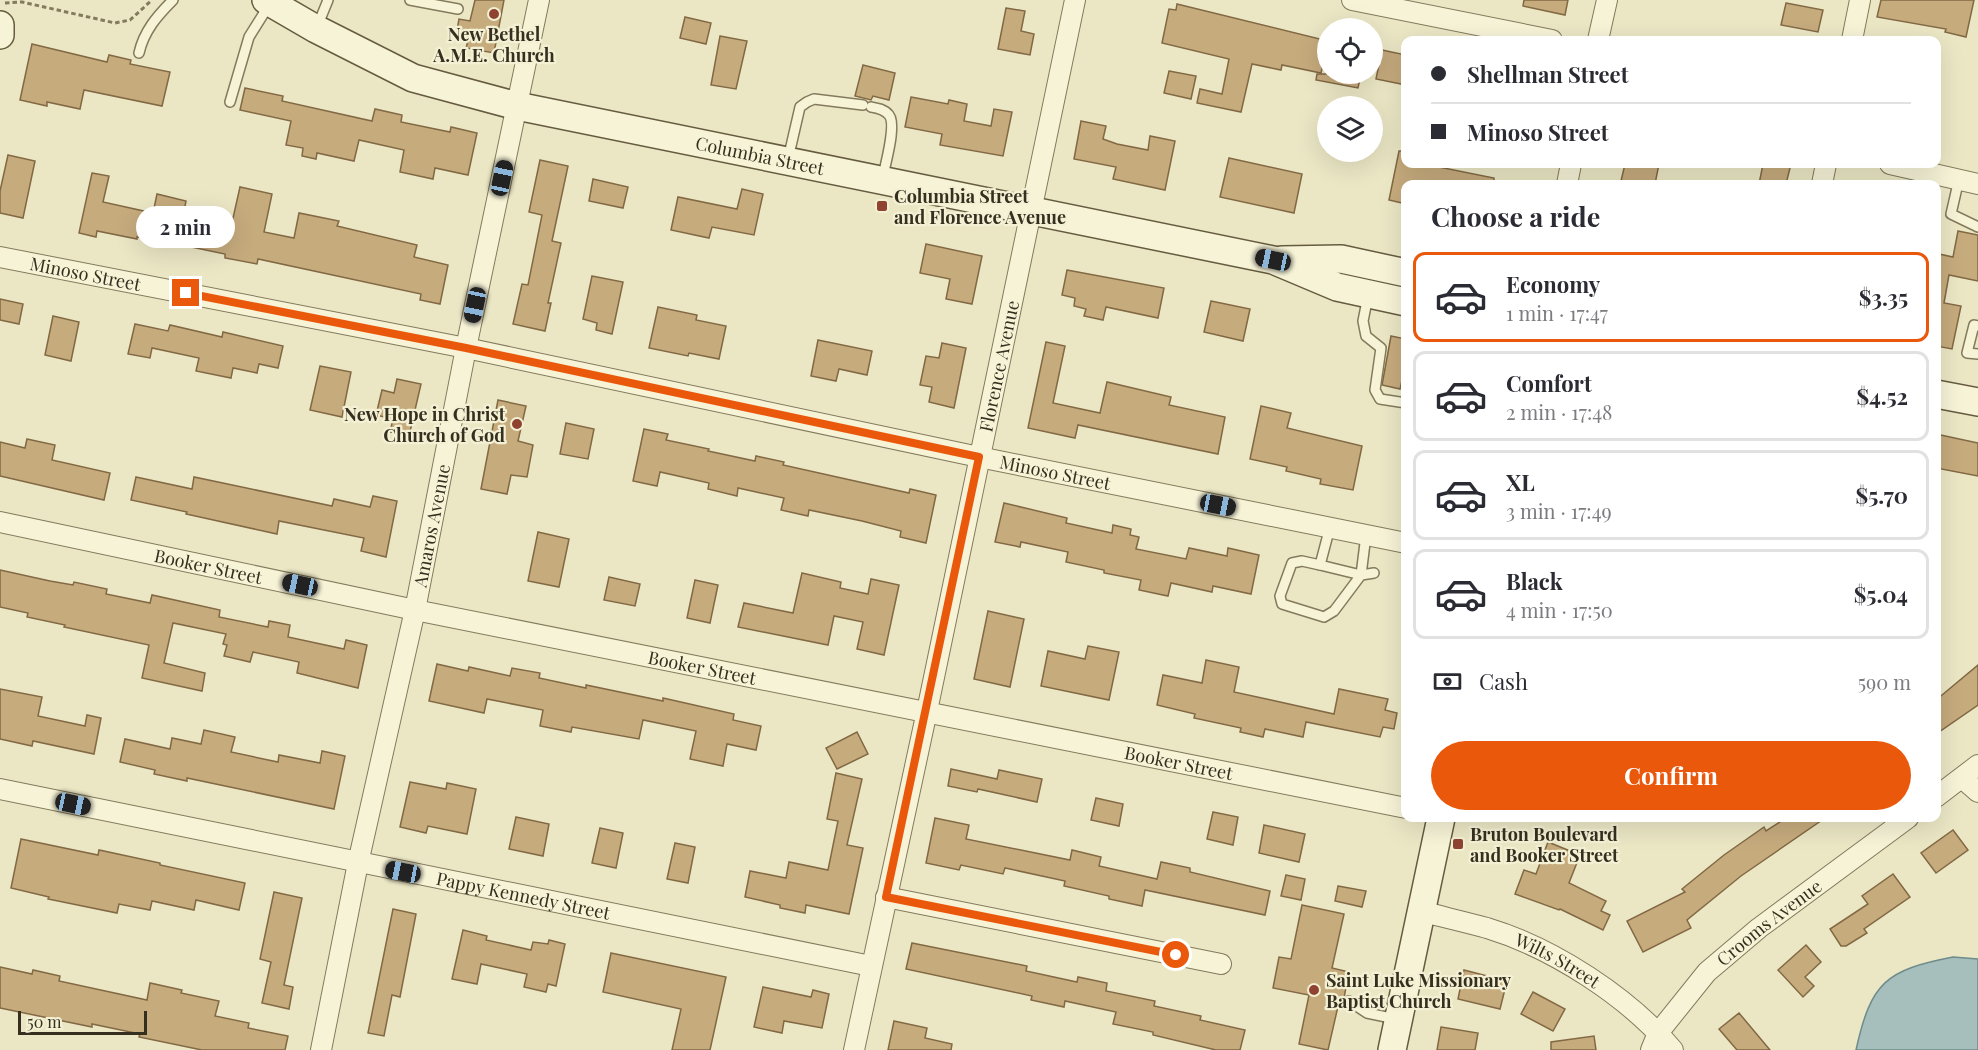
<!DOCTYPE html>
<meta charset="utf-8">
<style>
body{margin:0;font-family:"Playfair Display",serif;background:#f7f7f7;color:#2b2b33;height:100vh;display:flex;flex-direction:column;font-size:22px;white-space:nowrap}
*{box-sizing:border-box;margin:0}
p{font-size:20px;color:#7c7c81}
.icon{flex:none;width:33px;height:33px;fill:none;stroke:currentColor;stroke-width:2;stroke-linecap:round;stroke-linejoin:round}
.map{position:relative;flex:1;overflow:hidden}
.panel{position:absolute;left:1401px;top:180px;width:540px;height:642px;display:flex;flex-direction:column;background:#fff;border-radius:12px;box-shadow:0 6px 24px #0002}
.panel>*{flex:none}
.guide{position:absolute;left:1401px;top:36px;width:540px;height:132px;border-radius:12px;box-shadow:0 6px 24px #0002;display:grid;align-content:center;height:132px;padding:0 30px;background:#fff}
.controls{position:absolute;left:1317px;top:18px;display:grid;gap:12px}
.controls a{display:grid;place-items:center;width:66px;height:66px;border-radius:50%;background:#fff;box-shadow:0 6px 24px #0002;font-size:30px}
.scale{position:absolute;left:18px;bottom:15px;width:129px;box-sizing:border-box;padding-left:6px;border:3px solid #362f1f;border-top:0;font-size:16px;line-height:21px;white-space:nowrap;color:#362f1f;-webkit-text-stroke:4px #f3f0d4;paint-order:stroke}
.end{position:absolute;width:27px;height:27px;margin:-14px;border:8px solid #ea580c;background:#fff;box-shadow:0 0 0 3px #fff}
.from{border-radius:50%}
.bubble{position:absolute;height:42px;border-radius:21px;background:#fff;box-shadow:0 6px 24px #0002;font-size:20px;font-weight:700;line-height:42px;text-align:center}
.car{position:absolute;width:18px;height:36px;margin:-18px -9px;border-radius:8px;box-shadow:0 0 4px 2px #0007;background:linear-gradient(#222 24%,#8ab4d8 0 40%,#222 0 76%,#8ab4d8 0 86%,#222 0)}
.guide b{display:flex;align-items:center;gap:21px;height:57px;font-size:22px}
.guide b+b{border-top:2px solid #e1e1e2}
.guide i{width:15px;height:15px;background:#2b2b33}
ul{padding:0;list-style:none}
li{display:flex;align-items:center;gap:18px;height:90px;margin:0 12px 9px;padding:0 18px;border:3px solid #e1e1e2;border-radius:12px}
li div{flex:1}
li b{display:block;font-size:22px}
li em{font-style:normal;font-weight:700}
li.active{border-color:#ea580c}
li>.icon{width:54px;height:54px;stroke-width:1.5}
h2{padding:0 30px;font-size:27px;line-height:72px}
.pay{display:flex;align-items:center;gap:15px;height:66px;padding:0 30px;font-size:22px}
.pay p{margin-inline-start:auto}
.button{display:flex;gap:12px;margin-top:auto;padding:12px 30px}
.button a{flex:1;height:69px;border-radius:36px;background:#ea580c;color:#fff;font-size:24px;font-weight:700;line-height:69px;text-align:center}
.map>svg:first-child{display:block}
.water{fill:#a6bebc;stroke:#6e8c8b;stroke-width:1.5}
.building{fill:#c6ab7d;stroke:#826944;stroke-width:1.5}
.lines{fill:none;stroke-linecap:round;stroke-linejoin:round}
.lane-casing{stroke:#847a5c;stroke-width:12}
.street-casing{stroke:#847a5c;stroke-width:22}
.secondary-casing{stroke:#665b3f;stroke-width:30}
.path{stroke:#847a5c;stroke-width:3;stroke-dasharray:4.5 3;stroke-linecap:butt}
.lane{stroke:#f6f3d7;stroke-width:9}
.street{stroke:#f6f3d7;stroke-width:20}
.secondary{stroke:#f6f3d7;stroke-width:27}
.route{stroke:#ea580c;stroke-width:8}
.poi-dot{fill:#8f4330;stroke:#f3f0d4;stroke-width:2}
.labels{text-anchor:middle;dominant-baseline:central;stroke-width:4.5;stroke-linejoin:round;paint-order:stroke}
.poi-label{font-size:18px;font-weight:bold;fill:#362f1f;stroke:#f3f0d4;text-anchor:start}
.street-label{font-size:18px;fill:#362f1f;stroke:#f3f0d4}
</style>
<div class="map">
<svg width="1978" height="1050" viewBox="0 0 1978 1050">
<rect width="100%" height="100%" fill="#ebe7c5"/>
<path class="water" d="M1953,957L1978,959V1050H1856C1871,982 1886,970 1953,957Z"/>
<g class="building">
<polygon points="475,0 504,0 494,53 466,48 469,37 456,35 459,19 470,21"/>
<polygon points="1524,0 1568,0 1565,15 1523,6"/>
<polygon points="1881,0 1974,0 1966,37 1945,32 1946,29 1877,17"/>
<polygon points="1786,3 1823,10 1818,32 1781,25"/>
<polygon points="1177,4 1328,41 1321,73 1282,65 1281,70 1252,64 1241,112 1197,103 1200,89 1222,94 1229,59 1162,43 1169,9 1176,10"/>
<polygon points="1006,8 1025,11 1021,31 1034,34 1030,55 998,49"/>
<polygon points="685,17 711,23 706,44 680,38"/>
<polygon points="720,36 747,41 736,89 711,85"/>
<polygon points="32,44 107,62 109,55 131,60 130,64 170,72 162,106 84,90 80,109 47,102 47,106 20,100"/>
<polygon points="1382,50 1406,55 1406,85 1376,79"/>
<polygon points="863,65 895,73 889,100 873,96 871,100 855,96"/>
<polygon points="1169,71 1196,76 1191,99 1164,93"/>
<polygon points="1317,74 1361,74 1358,88 1316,80"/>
<polygon points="245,88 283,96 282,101 372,121 375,109 402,115 401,122 450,132 451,127 477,133 468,175 435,168 433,179 400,172 404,150 359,140 354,161 317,153 316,159 302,156 303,148 286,145 291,121 240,110"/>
<polygon points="911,97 948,104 949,100 967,104 964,121 991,126 994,109 1012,112 1003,156 940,145 942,134 905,127"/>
<polygon points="1081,121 1106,126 1103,139 1117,144 1148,150 1150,136 1175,141 1165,190 1113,179 1116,167 1074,159"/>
<polygon points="1399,151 1406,151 1406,164 1424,164 1494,178 1494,184 1406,184 1406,204 1389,200"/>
<polygon points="8,155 35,161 23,218 0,213 0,191"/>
<polygon points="1229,158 1302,174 1294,213 1220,197"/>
<polygon points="540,160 568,166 552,241 561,243 548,303 551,303 545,331 513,324 522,284 528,285 542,215 529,212"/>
<polygon points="1625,164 1659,164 1655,184 1638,184 1621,181"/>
<polygon points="1763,164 1791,164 1786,184 1759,184"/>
<polygon points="92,173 109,176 103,202 153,213 157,194 186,201 183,217 231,227 240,187 272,194 264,232 294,238 299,213 339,221 337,226 417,245 414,257 448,265 440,304 420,300 421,294 258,259 257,264 225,258 225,254 177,244 137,237 137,239 97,231 96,237 79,233"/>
<polygon points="593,179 628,187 623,208 589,201"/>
<polygon points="742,189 763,194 754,235 712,227 709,238 671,230 678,197 737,209"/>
<polygon points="1958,231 1978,235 1978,281 1949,275 1944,303 1961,306 1952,349 1936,346 1936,316 1939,306 1936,306 1936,267 1939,254 1953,257"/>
<polygon points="926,244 982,256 972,304 946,299 950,279 920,273"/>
<polygon points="1067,270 1164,288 1158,318 1106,307 1103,320 1084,316 1086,309 1074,306 1075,298 1062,295"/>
<polygon points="592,276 623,282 612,334 596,330 597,323 583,319"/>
<polygon points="0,299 23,304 19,324 0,320"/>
<polygon points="1211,301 1250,309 1243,341 1204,332"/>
<polygon points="658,307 697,315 696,320 726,326 719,359 689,353 688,356 649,348"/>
<polygon points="53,316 79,322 71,361 45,355"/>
<polygon points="135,324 168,331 170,325 222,337 223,332 283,346 278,368 259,364 257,373 233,368 231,378 196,371 199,358 152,348 150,358 128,354"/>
<polygon points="1391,336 1406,339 1406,363 1400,389 1382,385"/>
<polygon points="818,340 872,351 867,375 839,369 836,381 811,376"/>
<polygon points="1046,342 1065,346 1053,403 1100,413 1107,382 1171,397 1169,405 1225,417 1218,454 1078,425 1075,438 1028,428"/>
<polygon points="942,343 966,348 954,408 929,402 932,387 920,385 926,356 939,358"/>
<polygon points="320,366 351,372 342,417 310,410"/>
<polygon points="397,379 421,384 409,436 390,432 393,419 376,415 382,390 394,393"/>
<polygon points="498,400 526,406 518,441 533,445 527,477 511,475 507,494 481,489"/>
<polygon points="1261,406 1291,413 1287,428 1362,446 1353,490 1320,484 1321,479 1286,471 1287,467 1250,459"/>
<polygon points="566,423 594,429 588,459 560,454"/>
<polygon points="644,429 668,434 666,440 709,449 708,451 755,461 756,456 784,462 783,465 909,493 910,489 936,495 926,543 900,537 901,531 862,521 809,510 808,516 781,510 784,498 738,488 737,496 708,489 709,483 660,472 657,486 633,481"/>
<polygon points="1936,434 1978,443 1978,476 1936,468"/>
<polygon points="27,439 55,445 52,460 110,473 104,500 0,476 0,442 25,448"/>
<polygon points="136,477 192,489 194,477 332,506 334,499 370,507 373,496 397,501 386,557 361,551 364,538 279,521 277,534 186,514 187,512 131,500"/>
<polygon points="1004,503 1067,518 1066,523 1112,533 1113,525 1131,529 1130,535 1139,537 1136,549 1186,559 1189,548 1227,556 1228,548 1259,555 1251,594 1213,586 1212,592 1171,583 1168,596 1139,590 1141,580 1104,573 1104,570 1066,562 1068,552 1021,542 1020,547 995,542"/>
<polygon points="538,532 569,539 559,587 528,581"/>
<polygon points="0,570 50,581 73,585 74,582 107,589 106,594 150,603 152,595 220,610 219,617 268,627 269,621 290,625 288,637 344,649 346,640 367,645 358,688 297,673 299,662 253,652 250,662 224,656 227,645 223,644 226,634 173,623 164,663 205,673 202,691 142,678 149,645 64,627 65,625 27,617 28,613 0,607"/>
<polygon points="802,573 841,582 840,588 868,594 871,579 899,585 884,655 857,649 863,622 834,616 828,645 738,627 744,603 793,613"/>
<polygon points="609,577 640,584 635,606 604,600"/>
<polygon points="695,580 718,585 710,623 687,618"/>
<polygon points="988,611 1024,619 1010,687 974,679"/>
<polygon points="1088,646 1119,652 1109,700 1041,686 1048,651 1085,659"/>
<polygon points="1206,660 1239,667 1234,692 1271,700 1334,714 1339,689 1388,699 1385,710 1397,713 1394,729 1383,727 1380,737 1306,722 1303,737 1265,729 1263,737 1240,732 1241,728 1194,718 1195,714 1157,705 1163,675 1202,683"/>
<polygon points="437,664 468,671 469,667 510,676 512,668 540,673 539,678 586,688 586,685 663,701 663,698 734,714 733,720 761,726 756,750 727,744 723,766 690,759 696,731 643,720 639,739 572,727 571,732 540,726 543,710 487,699 484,713 429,701"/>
<polygon points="1978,665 1978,705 1936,734 1936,700"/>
<polygon points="0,689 42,697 38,716 85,726 87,715 101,718 94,754 33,741 32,746 0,739"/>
<polygon points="204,730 235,737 231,752 278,762 279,755 320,763 322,751 345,756 334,809 187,778 187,781 154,774 155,770 120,762 125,739 170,749 172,738 201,744"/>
<polygon points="857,732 868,754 837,769 826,748"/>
<polygon points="951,769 997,779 999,770 1042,779 1037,802 978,789 977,792 948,786"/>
<polygon points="836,773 862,779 847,845 863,848 849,914 806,905 805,913 780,908 780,905 745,897 750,871 786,878 789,862 828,870 838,821 827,819"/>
<polygon points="410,782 446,789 447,783 476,789 467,834 428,826 426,833 400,827"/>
<polygon points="1096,798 1123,804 1119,826 1091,820"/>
<polygon points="1213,812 1238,817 1233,845 1207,839"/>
<polygon points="516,817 549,824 543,856 509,849"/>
<polygon points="935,818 969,825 966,839 1070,860 1072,850 1101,857 1099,866 1157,879 1161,862 1190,868 1190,872 1270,891 1265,915 1145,890 1142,906 1109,899 1109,896 1064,886 1065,881 1005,868 1003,874 961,865 959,870 926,863"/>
<polygon points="1786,818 1825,818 1741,876 1687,920 1691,928 1643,952 1627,921 1685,892 1682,889 1724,855 1764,827 1766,831"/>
<polygon points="1264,825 1305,834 1299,862 1259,853"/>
<polygon points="600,828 623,833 616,868 592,863"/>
<polygon points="1953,830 1968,850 1936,873 1921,853"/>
<polygon points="21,839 98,855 99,850 160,863 160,865 245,883 239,910 196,900 194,910 152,901 150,910 119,904 117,913 48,899 49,897 11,888"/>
<polygon points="1548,842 1580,855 1569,883 1606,901 1601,911 1610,915 1603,930 1560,909 1559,910 1515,894 1524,870 1536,874"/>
<polygon points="675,843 695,847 688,883 667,879"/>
<polygon points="1893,874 1910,897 1864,929 1867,933 1846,946 1841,946 1830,929 1868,904 1862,896"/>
<polygon points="1286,875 1305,879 1301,900 1281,896"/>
<polygon points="1338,886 1366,891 1362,907 1335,901"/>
<polygon points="274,892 302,898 284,985 293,987 289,1009 262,1003 271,962 260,959"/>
<polygon points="1302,905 1344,914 1332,968 1349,972 1343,1003 1339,1002 1328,1050 1299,1044 1309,995 1273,988 1279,957 1291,959"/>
<polygon points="393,909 416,914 400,997 392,995 384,1036 368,1033"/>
<polygon points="463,930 487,936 486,940 531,950 533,942 548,944 549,940 565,944 556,986 548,984 546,992 524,987 527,974 481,964 477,984 452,979"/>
<polygon points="912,943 1027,966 1026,971 1077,982 1078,977 1107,983 1106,991 1155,1001 1154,1006 1201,1016 1200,1020 1245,1030 1240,1050 1216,1050 1153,1035 1153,1032 1113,1024 1116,1012 1065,1001 1064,1007 1031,1000 1032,996 906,969"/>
<polygon points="1806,945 1821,962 1805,977 1814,986 1803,997 1778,970"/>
<polygon points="611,953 726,977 710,1050 672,1050 681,1009 603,992"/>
<polygon points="0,967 32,974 33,970 60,976 59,981 147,1000 150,983 182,990 181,993 219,1001 215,1016 249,1023 248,1028 288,1036 285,1050 202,1050 139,1037 140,1034 92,1024 92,1027 0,1008"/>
<polygon points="1464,970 1507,981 1500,1009 1458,999"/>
<polygon points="763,987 811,997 813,990 829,994 822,1028 784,1021 782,1033 754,1027"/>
<polygon points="1533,992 1565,1009 1553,1031 1521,1014"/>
<polygon points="1739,1013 1770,1050 1737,1050 1719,1029"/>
<polygon points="894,1021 927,1028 925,1038 952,1044 951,1050 888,1050"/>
<polygon points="1441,1027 1478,1033 1475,1050 1437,1050"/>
<polygon points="1594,1036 1596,1050 1551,1050 1551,1042"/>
</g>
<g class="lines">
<g class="lane-casing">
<g id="lane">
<polyline points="410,0 458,9"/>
<polyline points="317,27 328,0"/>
<path d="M139,53C144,31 157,16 173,0"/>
<polyline points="230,102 249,37 269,5"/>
<path d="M871,107C877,108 884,109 889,115C897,125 885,164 883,177"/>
<polyline points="788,159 800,107 807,102 814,99 863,105"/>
<polyline points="1959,179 1951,214 1978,227"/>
<polyline points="1368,296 1363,321 1366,336 1381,348 1375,390 1380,399 1406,403"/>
<polyline points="1978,326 1974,325 1967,353 1978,354"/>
<polyline points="1330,527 1320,565 1361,575 1366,535"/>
<polyline points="1320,565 1302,561 1292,563 1280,596 1282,604 1324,617 1334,611 1361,575 1374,573"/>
<polyline points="1349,1001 1367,1013 1396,1019"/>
</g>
</g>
<g class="street-casing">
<g id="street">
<polyline points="1352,0 1552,40"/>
<polyline points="1598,40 1607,0"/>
<polyline points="1852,40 1860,0"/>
<polyline points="1890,164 1978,184"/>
<polyline points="1567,184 1571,164"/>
<polyline points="1822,184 1826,164"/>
<path id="s1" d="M0,257L466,348L979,457L1406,543"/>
<path id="s2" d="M0,522L415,610L1406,808"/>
<polyline points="1962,778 1978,792"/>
<path id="s3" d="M0,789L871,966"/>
<polyline points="1936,797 1978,765"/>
<polyline points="886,897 1221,964"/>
<path id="s4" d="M1420,911C1443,917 1465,922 1487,928C1553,948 1629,997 1673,1050"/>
<path id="s5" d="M321,1050L358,863L415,610L466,348L539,0"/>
<path id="s6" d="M854,1050L927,711L1075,0"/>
<path id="s7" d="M1651,1050L1658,1033L1707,972L1759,928L1908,818"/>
</g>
</g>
<g class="secondary-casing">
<g id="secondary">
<path id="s8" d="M266,0L316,29L413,78L517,106L1273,260L1337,287L1406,302"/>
<polyline points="0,25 0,35"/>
<polyline points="1282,260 1341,259 1406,273"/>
<polyline points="1936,394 1978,402"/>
<polyline points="1392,1050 1441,818"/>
</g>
</g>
<polyline class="path" points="5,3 22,2 115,23 130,20 152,0"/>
<use href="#lane" class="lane"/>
<use href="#street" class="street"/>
<use href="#secondary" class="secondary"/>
</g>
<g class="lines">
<polyline class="route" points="186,293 466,348 979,457 886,897 1176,955"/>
</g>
<g class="poi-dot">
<circle cx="494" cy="14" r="6"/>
<rect x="876" y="200" width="12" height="12" rx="3"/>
<circle cx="517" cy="424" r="6"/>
<rect x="1452" y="838" width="12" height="12" rx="3"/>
<circle cx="1314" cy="990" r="6"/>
</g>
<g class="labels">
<g class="poi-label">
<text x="494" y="34" text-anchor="middle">New Bethel<tspan x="494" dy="21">A.M.E. Church</tspan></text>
<text x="894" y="196">Columbia Street<tspan x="894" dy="21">and Florence Avenue</tspan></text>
<text x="505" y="414" text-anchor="end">New Hope in Christ<tspan x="505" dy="21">Church of God</tspan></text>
<text x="1470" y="834">Bruton Boulevard<tspan x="1470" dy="21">and Booker Street</tspan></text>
<text x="1326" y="980">Saint Luke Missionary<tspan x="1326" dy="21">Baptist Church</tspan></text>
</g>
<g class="street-label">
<text stroke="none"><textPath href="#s8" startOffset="522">Columbia Street</textPath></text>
<text stroke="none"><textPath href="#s1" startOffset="87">Minoso Street</textPath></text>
<text stroke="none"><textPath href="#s6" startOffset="699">Florence Avenue</textPath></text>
<text stroke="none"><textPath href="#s1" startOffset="1077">Minoso Street</textPath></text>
<text stroke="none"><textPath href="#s5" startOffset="536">Amaros Avenue</textPath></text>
<text stroke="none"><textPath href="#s2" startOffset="213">Booker Street</textPath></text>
<text stroke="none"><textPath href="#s2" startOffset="717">Booker Street</textPath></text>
<text stroke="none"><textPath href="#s2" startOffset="1203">Booker Street</textPath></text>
<text stroke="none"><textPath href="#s3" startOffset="534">Pappy Kennedy Street</textPath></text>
<text stroke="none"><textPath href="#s7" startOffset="176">Crooms Avenue</textPath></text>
<text stroke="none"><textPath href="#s4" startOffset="147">Wilts Street</textPath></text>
</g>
</g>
</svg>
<div class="controls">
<a><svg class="icon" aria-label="locate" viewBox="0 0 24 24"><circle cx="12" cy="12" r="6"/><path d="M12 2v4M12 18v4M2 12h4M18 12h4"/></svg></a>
<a><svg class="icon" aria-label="layers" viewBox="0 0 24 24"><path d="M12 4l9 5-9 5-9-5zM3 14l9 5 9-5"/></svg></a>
</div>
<div class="scale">50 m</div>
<i class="end from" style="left:1176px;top:955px"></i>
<i class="end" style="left:186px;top:293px"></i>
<div class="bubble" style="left:136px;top:206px;width:99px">2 min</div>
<i class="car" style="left:502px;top:178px;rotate:12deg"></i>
<i class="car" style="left:1273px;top:260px;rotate:282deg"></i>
<i class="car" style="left:475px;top:305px;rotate:192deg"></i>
<i class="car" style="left:1218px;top:505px;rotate:101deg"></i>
<i class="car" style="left:300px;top:585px;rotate:282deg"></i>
<i class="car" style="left:73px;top:804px;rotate:102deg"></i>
<i class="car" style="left:403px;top:872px;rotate:281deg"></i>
<div class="guide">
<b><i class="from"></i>Shellman Street</b>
<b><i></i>Minoso Street</b>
</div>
<section class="panel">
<h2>Choose a ride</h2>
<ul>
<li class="active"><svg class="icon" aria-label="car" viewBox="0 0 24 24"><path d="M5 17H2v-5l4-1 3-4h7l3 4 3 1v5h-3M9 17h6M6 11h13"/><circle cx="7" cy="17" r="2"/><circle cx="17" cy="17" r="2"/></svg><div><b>Economy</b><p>1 min · 17:47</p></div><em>$3.35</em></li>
<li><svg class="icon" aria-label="car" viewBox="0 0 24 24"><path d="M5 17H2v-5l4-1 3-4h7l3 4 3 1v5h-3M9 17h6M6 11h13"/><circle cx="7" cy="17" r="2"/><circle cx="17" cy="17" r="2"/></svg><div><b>Comfort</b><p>2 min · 17:48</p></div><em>$4.52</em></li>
<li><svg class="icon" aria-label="car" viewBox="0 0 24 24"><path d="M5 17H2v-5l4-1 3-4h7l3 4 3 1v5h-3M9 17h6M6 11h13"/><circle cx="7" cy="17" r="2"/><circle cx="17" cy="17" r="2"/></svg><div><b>XL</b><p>3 min · 17:49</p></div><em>$5.70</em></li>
<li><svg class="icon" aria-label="car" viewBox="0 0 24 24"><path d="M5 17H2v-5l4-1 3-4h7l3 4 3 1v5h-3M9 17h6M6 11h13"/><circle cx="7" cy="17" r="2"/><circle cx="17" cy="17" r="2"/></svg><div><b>Black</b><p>4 min · 17:50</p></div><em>$5.04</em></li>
</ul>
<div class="pay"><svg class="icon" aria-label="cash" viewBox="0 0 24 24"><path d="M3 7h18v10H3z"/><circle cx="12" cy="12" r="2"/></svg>Cash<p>590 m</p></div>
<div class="button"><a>Confirm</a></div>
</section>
</div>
